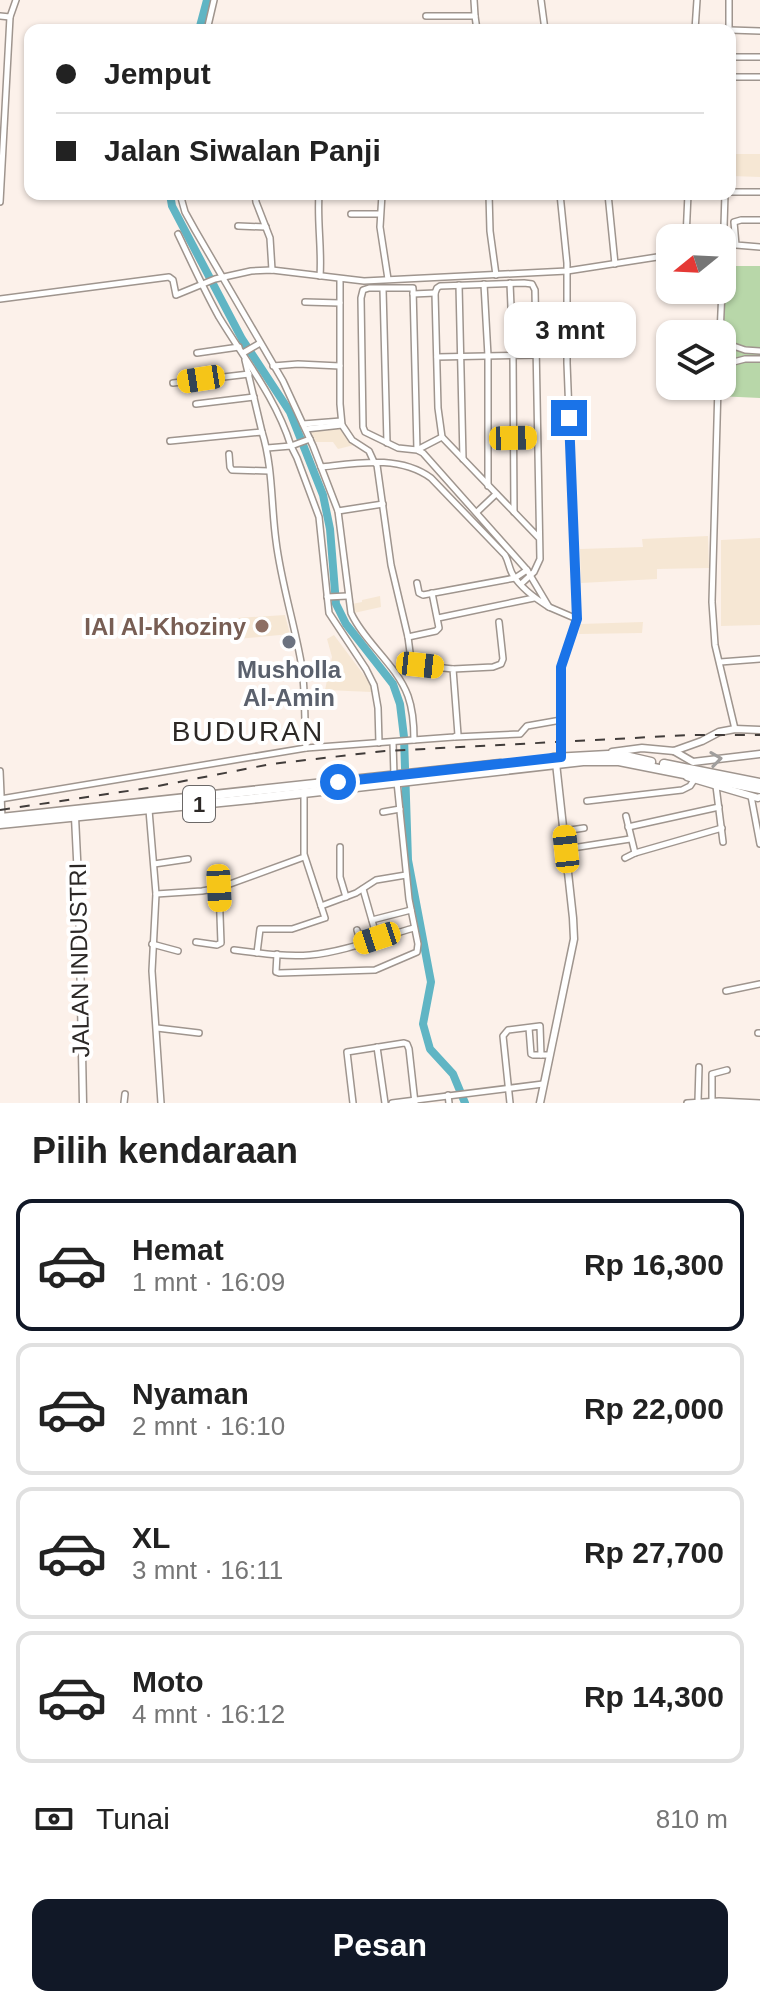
<!DOCTYPE html>
<html lang="id">
<meta charset="utf-8">
<style>
body{margin:0;font-family:Helvetica,sans-serif;background:#f6f6f6;color:#222;height:100vh;display:flex;flex-direction:column;font-size:30px;white-space:nowrap}
*{box-sizing:border-box;margin:0}
p{font-size:26px;color:#767676}
.icon{flex:none;width:44px;height:44px;fill:none;stroke:currentColor;stroke-width:2;stroke-linecap:round;stroke-linejoin:round}
.map{position:relative;height:1103px;overflow:hidden}
.drawer{display:flex;flex-direction:column;background:#fff;flex:1}
.drawer>*{flex:none}
.hud{position:absolute;left:24px;top:24px;width:712px;height:176px;border-radius:16px;box-shadow:0 2px 6px #0004;display:grid;align-content:center;height:176px;padding:0 32px;background:#fff}
.needle{width:52px;rotate:252deg}
.controls{position:absolute;left:656px;top:224px;display:grid;gap:16px}
.controls a{display:grid;place-items:center;width:80px;height:80px;border-radius:16px;background:#fff;box-shadow:0 2px 6px #0004;font-size:40px}
.end{position:absolute;width:36px;height:36px;margin:-18px;border:10px solid #1a73e8;background:#fff;box-shadow:0 0 0 4px #fff}
.from{border-radius:50%}
.bubble{position:absolute;height:56px;border-radius:16px;background:#fff;box-shadow:0 2px 6px #0004;font-size:26px;font-weight:600;line-height:56px;text-align:center}
.car{position:absolute;width:24px;height:48px;margin:-24px -12px;border-radius:10px;box-shadow:0 0 6px 2px #0007;background:linear-gradient(#f5c518 24%,#345 0 40%,#f5c518 0 76%,#345 0 86%,#f5c518 0)}
.hud b{display:flex;align-items:center;gap:28px;height:76px;font-size:30px}
.hud b+b{border-top:2px solid #e0e0e0}
.hud i{width:20px;height:20px;background:#222}
ul{padding:0;list-style:none}
li{display:flex;align-items:center;gap:24px;height:132px;margin:0 16px 12px;padding:0 16px;border:4px solid #e0e0e0;border-radius:16px}
li div{flex:1}
li b{display:block;font-size:30px}
li em{font-style:normal;font-weight:600}
li.on{border-color:#111827}
li>.icon{width:72px;height:72px;stroke-width:1.5}
h2{padding:0 32px;font-size:36px;line-height:96px}
.pay{display:flex;align-items:center;gap:20px;height:88px;padding:0 32px;font-size:30px}
.pay p{margin-inline-start:auto}
.cta{display:flex;gap:16px;margin-top:auto;padding:16px 32px}
.cta a{flex:1;height:92px;border-radius:16px;background:#111827;color:#fff;font-size:32px;font-weight:600;line-height:92px;text-align:center}
.map>svg:first-child{display:block}
.education{fill:#f6e7d4}
.green{fill:#b8d7a9}
.lines{fill:none;stroke-linecap:round;stroke-linejoin:round}
.river{stroke:#60b5c4;stroke-width:8}
.minor-casing{stroke:#9f958e;stroke-width:8}
.tertiary-casing{stroke:#9f958e;stroke-width:9}
.trunk-casing{stroke:#9f958e;stroke-width:11}
.minor{stroke:#fff;stroke-width:5}
.tertiary{stroke:#fff;stroke-width:6}
.trunk{stroke:#fff;stroke-width:8}
.rail{stroke:#413c3a;stroke-width:2;stroke-dasharray:10 10;stroke-linecap:butt}
.oneway{stroke:#a09e9d}
.route{stroke:#1a73e8;stroke-width:10}
.education-dot{fill:#8d6e63;stroke:#fff;stroke-width:3}
.worship-dot{fill:#6b7280;stroke:#fff;stroke-width:3}
.labels{text-anchor:middle;dominant-baseline:central;stroke-width:8;stroke-linejoin:round;paint-order:stroke}
.shield{fill:#fff;stroke:#6b6867;stroke-width:2}
.shield-label{font-size:22px;font-weight:bold;fill:#2c2826}
.education-label{font-size:24px;font-weight:bold;fill:#785e54;stroke:#fff;text-anchor:end}
.worship-label{font-size:24px;font-weight:bold;fill:#5b616d;stroke:#fff}
.street-label{font-size:24px;fill:#2c2826;stroke:#fff}
.quarter-label{font-size:28px;letter-spacing:2px;fill:#2c2826;stroke:#fff}
</style>
<div class="map">
<svg width="760" height="1103" viewBox="0 0 760 1103">
<rect width="100%" height="100%" fill="#fcf1ea"/>
<g class="education">
<polygon points="731,154 760,154 760,177 731,176"/>
<polygon points="339,422 344,434 354,445 338,449 333,442 315,442 307,425"/>
<polygon points="708,536 709,568 657,569 657,579 581,583 580,549 643,547 642,539"/>
<polygon points="760,538 760,625 721,626 721,540"/>
<polygon points="380,596 381,607 354,613 352,604 362,602 362,600"/>
<polygon points="285,615 290,634 238,639 236,618"/>
<polygon points="643,622 642,633 579,634 580,624"/>
<polygon points="334,635 369,682 372,692 325,690 332,657 327,639"/>
</g>
<polygon class="green" points="722,266 760,266 760,398 717,396 718,386 722,386"/>
<g class="lines">
<g class="river">
<polyline points="199,30 207,0"/>
<polyline points="170,194 172,206 242,339 290,412 323,495 330,529 336,604 346,624 393,684 400,704 404,737 408,860 431,982 423,1024 430,1049 453,1074 465,1103"/>
</g>
<g class="minor-casing">
<g id="minor">
<polyline points="474,0 475,16"/>
<polyline points="541,0 545,30"/>
<polyline points="729,0 729,30"/>
<polyline points="0,16 10,17"/>
<polyline points="426,16 475,16 477,30"/>
<polyline points="207,30 214,0"/>
<polyline points="605,30 605,28"/>
<polyline points="695,30 697,0"/>
<polyline points="730,30 760,31"/>
<polyline points="730,57 760,57"/>
<polyline points="730,77 760,77"/>
<polyline points="730,192 760,192"/>
<path d="M180,194L185,212L195,230L283,381L313,446L338,511L351,613C365,643 396,664 408,696C413,710 414,726 414,740"/>
<polyline points="255,194 256,202 270,238 272,270"/>
<path d="M319,194C317,222 322,249 320,276"/>
<polyline points="382,194 380,227 388,279"/>
<polyline points="489,194 490,231 496,275"/>
<polyline points="560,194 567,263 567,363 577,619 561,667 561,757"/>
<polyline points="608,194 615,264"/>
<polyline points="0,202 10,17 16,0"/>
<polyline points="351,214 380,214"/>
<polyline points="760,220 741,220 734,222 736,245 760,247"/>
<polyline points="238,226 266,227"/>
<path d="M178,234C191,261 204,290 219,317C245,360 276,398 291,446L310,439"/>
<polyline points="686,238 688,194"/>
<polyline points="510,283 513,355 514,512"/>
<polyline points="484,284 488,356 488,486"/>
<polyline points="459,285 463,459"/>
<polyline points="383,289 387,443"/>
<polyline points="722,290 725,194"/>
<polyline points="413,294 435,293"/>
<polyline points="0,299 169,277 173,280 176,295 215,279 251,271 272,270 364,281 567,271 670,255"/>
<polyline points="305,302 340,303"/>
<polyline points="720,334 722,290"/>
<polyline points="722,342 745,350 760,351"/>
<polyline points="197,353 239,347"/>
<polyline points="243,353 260,343"/>
<polyline points="437,357 536,355"/>
<polyline points="245,360 262,432"/>
<polyline points="722,365 745,359 760,359"/>
<polyline points="273,366 298,364 340,366"/>
<polyline points="173,383 249,374"/>
<polyline points="718,386 712,602 715,645 735,729"/>
<polyline points="196,404 254,397"/>
<polyline points="303,424 341,421"/>
<polyline points="306,429 342,425"/>
<polyline points="513,438 537,437"/>
<path d="M170,441L262,432C273,467 271,505 276,541C281,582 294,622 301,662C306,690 304,719 306,748L454,737L458,735L453,669L416,665L411,660L408,637L391,565L377,465L374,462L369,451L352,440L342,425L340,404V279"/>
<polyline points="267,448 291,446 297,458 319,517 329,613 366,669 374,685 378,708 379,743"/>
<polyline points="229,454 230,467 232,470 269,471"/>
<path d="M321,467C358,463 399,455 431,478L505,555C509,562 509,569 513,575C521,588 536,599 549,607L527,570L423,453L417,450L398,448L365,432L363,427L361,298L363,290L369,288H413L417,450L442,437"/>
<polyline points="338,511 383,504"/>
<polyline points="477,512 496,494"/>
<polyline points="417,583 419,593 423,595 515,578 527,570"/>
<polyline points="521,584 534,572 540,559 535,290 532,284 524,283 440,286 437,288 435,293 438,408 442,437 539,538"/>
<polyline points="327,597 347,596"/>
<polyline points="549,607 577,619"/>
<polyline points="438,618 534,598"/>
<polyline points="408,637 436,631 439,628 432,593"/>
<polyline points="720,662 760,659"/>
<polyline points="453,669 493,667 501,664 503,659 499,622"/>
<polyline points="455,737 520,734 527,726 561,720"/>
<polyline points="393,742 394,776"/>
<polyline points="0,771 2,818"/>
<polyline points="716,786 723,842"/>
<polyline points="751,796 760,844"/>
<polyline points="0,799 306,748"/>
<polyline points="587,801 682,790 690,786 694,780"/>
<polyline points="149,810 156,894 152,971 161,1103"/>
<polyline points="383,812 400,809"/>
<polyline points="626,816 635,853"/>
<polyline points="628,827 719,807"/>
<polyline points="564,831 584,828"/>
<polyline points="340,847 340,877 346,897"/>
<polyline points="566,849 630,839"/>
<polyline points="625,858 635,853 722,828"/>
<polyline points="154,864 188,859"/>
<polyline points="363,889 377,938"/>
<polyline points="156,894 202,891 219,888 304,857"/>
<polyline points="321,906 356,893 376,880 406,875"/>
<polyline points="372,920 411,910"/>
<polyline points="357,930 361,943"/>
<polyline points="196,942 217,945 221,943 219,888"/>
<polyline points="152,944 178,951"/>
<path d="M234,950C259,953 285,957 310,955C344,952 381,937 414,928"/>
<polyline points="257,953 260,929 292,929 325,918 304,854 304,792"/>
<polyline points="277,954 276,972 279,973 375,970 417,952 418,944 409,899 397,782"/>
<polyline points="726,991 760,984"/>
<polyline points="157,1028 199,1033"/>
<polyline points="529,1028 531,1054 533,1055 549,1055"/>
<polyline points="758,1033 760,1033"/>
<polyline points="377,1047 385,1103"/>
<polyline points="448,1095 449,1103"/>
<polyline points="698,1101 699,1067"/>
<polyline points="712,1101 712,1074 727,1070"/>
<polyline points="124,1103 125,1094"/>
<polyline points="353,1103 347,1052 404,1043 407,1044 409,1049 415,1103"/>
<polyline points="392,1103 543,1084"/>
<polyline points="510,1103 503,1036 508,1030 540,1026 541,1055"/>
<polyline points="687,1103 719,1101 760,1103"/>
</g>
</g>
<g class="tertiary-casing">
<g id="tertiary">
<polyline points="674,751 693,762 760,754"/>
<polyline points="612,752 642,748 674,751 702,741 719,732 735,729 760,730"/>
<polyline points="687,777 758,798 760,797"/>
<polyline points="75,817 79,899 83,1103"/>
<polyline points="540,1103 574,939 573,918 556,763"/>
</g>
</g>
<g class="trunk-casing">
<g id="trunk">
<polyline points="553,758 608,755 625,756 651,762"/>
<polyline points="664,764 760,783"/>
<polyline points="1,818 500,764"/>
<polyline points="0,824 260,798 583,761 619,761 760,789"/>
</g>
</g>
<use href="#minor" class="minor"/>
<use href="#tertiary" class="tertiary"/>
<use href="#trunk" class="trunk"/>
<polyline class="rail" points="0,810 148,788 271,764 385,751 690,735 760,735"/>
</g>
<defs><path id="oneway-chevron" d="M-2-3.5L2.5 0L-2 3.5" fill="none" stroke-width="1.6" stroke-linecap="round" stroke-linejoin="round" transform="scale(2)"/></defs>
<use class="oneway" href="#oneway-chevron" transform="translate(716 759) rotate(-8)"/>
<g class="lines">
<polyline class="route" points="338,782 561,757 561,667 577,619 569,418"/>
</g>
<circle class="education-dot" cx="262" cy="626" r="8"/>
<circle class="worship-dot" cx="289" cy="642" r="8"/>
<g class="labels">
<rect class="shield" x="183" y="786" width="32" height="36" rx="6"/>
<g class="shield-label">
<text x="199" y="804">1</text>
</g>
<g class="education-label">
<text x="246" y="626">IAI Al-Khoziny</text>
</g>
<g class="worship-label">
<text x="289" y="669">Musholla<tspan x="289" dy="28">Al-Amin</tspan></text>
</g>
<g class="street-label">
<text transform="translate(79 960) rotate(-91)">JALAN INDUSTRI</text>
</g>
<g class="quarter-label">
<text x="248" y="731">BUDURAN</text>
</g>
</g>
</svg>
<div class="controls">
<a><svg class="needle" viewBox="-14 -14 28 28"><path d="M0-13l5 13h-10z" fill="#e53935"/><path d="M0 13l5-13h-10z" fill="#767676"/></svg></a>
<a><svg class="icon" aria-label="layers" viewBox="0 0 24 24"><path d="M12 4l9 5-9 5-9-5zM3 14l9 5 9-5"/></svg></a>
</div>
<i class="end from" style="left:338px;top:782px"></i>
<i class="end" style="left:569px;top:418px"></i>
<div class="bubble" style="left:504px;top:302px;width:132px">3 mnt</div>
<i class="car" style="left:201px;top:379px;rotate:261deg"></i>
<i class="car" style="left:513px;top:438px;rotate:89deg"></i>
<i class="car" style="left:420px;top:665px;rotate:96deg"></i>
<i class="car" style="left:566px;top:849px;rotate:354deg"></i>
<i class="car" style="left:219px;top:888px;rotate:177deg"></i>
<i class="car" style="left:377px;top:938px;rotate:252deg"></i>
<div class="hud">
<b><i class="from"></i>Jemput</b>
<b><i></i>Jalan Siwalan Panji</b>
</div>
</div>
<section class="drawer">
<h2>Pilih kendaraan</h2>
<ul>
<li class="on"><svg class="icon" aria-label="car" viewBox="0 0 24 24"><path d="M5 17H2v-5l4-1 3-4h7l3 4 3 1v5h-3M9 17h6M6 11h13"/><circle cx="7" cy="17" r="2"/><circle cx="17" cy="17" r="2"/></svg><div><b>Hemat</b><p>1 mnt · 16:09</p></div><em>Rp 16,300</em></li>
<li><svg class="icon" aria-label="car" viewBox="0 0 24 24"><path d="M5 17H2v-5l4-1 3-4h7l3 4 3 1v5h-3M9 17h6M6 11h13"/><circle cx="7" cy="17" r="2"/><circle cx="17" cy="17" r="2"/></svg><div><b>Nyaman</b><p>2 mnt · 16:10</p></div><em>Rp 22,000</em></li>
<li><svg class="icon" aria-label="car" viewBox="0 0 24 24"><path d="M5 17H2v-5l4-1 3-4h7l3 4 3 1v5h-3M9 17h6M6 11h13"/><circle cx="7" cy="17" r="2"/><circle cx="17" cy="17" r="2"/></svg><div><b>XL</b><p>3 mnt · 16:11</p></div><em>Rp 27,700</em></li>
<li><svg class="icon" aria-label="car" viewBox="0 0 24 24"><path d="M5 17H2v-5l4-1 3-4h7l3 4 3 1v5h-3M9 17h6M6 11h13"/><circle cx="7" cy="17" r="2"/><circle cx="17" cy="17" r="2"/></svg><div><b>Moto</b><p>4 mnt · 16:12</p></div><em>Rp 14,300</em></li>
</ul>
<div class="pay"><svg class="icon" aria-label="cash" viewBox="0 0 24 24"><path d="M3 7h18v10H3z"/><circle cx="12" cy="12" r="2"/></svg>Tunai<p>810 m</p></div>
<div class="cta"><a>Pesan</a></div>
</section>
